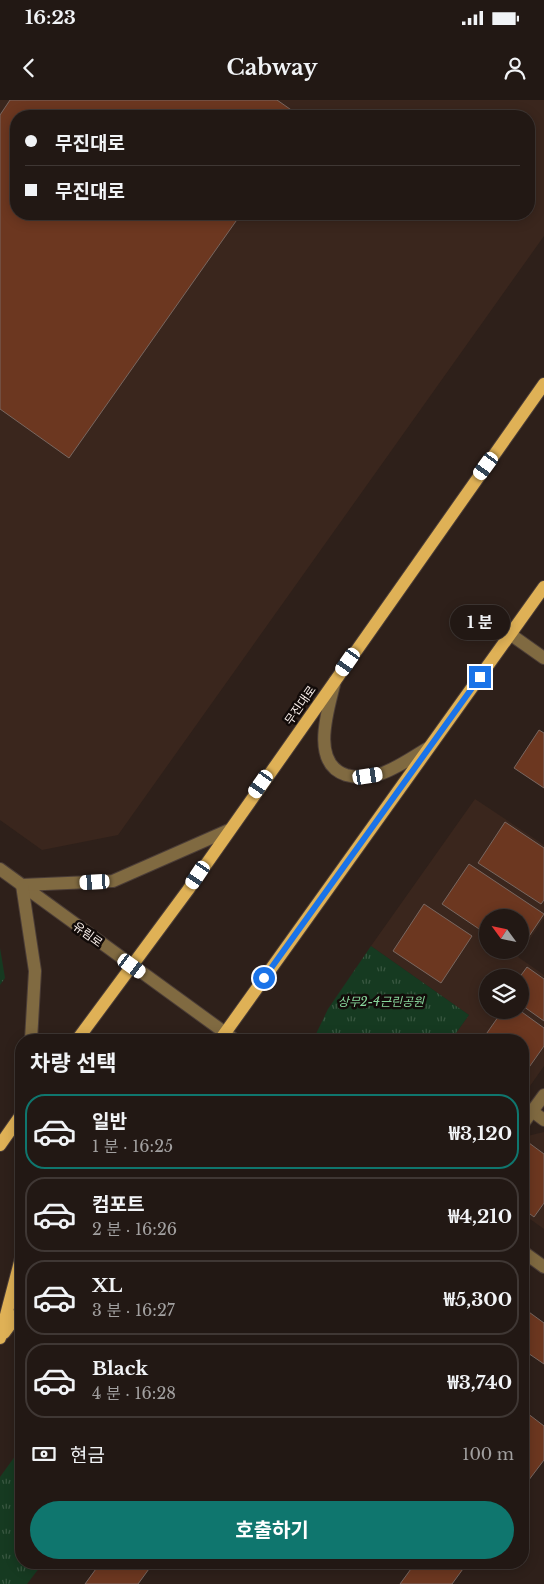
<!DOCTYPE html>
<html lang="ko">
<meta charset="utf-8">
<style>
body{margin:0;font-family:"Libre Baskerville","Noto Sans KR",serif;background:#2a211d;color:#f1f3f6;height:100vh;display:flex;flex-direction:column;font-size:19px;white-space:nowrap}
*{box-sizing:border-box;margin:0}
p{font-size:16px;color:#a2a0a0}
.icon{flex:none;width:28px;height:28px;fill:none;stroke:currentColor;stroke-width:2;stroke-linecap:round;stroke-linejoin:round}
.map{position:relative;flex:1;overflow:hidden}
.sheet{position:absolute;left:15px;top:934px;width:514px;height:535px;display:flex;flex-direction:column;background:#221814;border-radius:20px;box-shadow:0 2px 12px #0003,0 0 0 1px #3f3734}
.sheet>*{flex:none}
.guide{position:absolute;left:10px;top:10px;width:525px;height:110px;border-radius:20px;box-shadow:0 2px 12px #0003,0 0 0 1px #3f3734;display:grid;align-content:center;height:110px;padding:0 15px;background:#221814}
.needle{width:32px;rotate:303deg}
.buttons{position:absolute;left:479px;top:809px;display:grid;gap:10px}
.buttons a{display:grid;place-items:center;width:50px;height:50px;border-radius:50%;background:#221814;box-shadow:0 2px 12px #0003,0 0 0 1px #3f3734;font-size:25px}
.end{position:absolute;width:22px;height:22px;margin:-11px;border:6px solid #1a73e8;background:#fff;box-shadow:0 0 0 2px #fff}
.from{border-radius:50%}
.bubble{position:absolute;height:35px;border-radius:18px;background:#221814;box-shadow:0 2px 12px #0003,0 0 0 1px #3f3734;font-size:16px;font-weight:700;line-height:35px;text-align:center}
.car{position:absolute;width:15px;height:30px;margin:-15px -8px;border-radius:6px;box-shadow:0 0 4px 1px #0007;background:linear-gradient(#fff 24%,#345 0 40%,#fff 0 76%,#345 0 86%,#fff 0)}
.guide b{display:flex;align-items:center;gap:18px;height:48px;font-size:19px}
.guide b+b{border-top:1px solid #3f3734}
.guide i{width:12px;height:12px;background:#f1f3f6}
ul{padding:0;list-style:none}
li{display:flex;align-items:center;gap:15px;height:75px;margin:0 10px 8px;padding:0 5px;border:2px solid #3f3734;border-radius:20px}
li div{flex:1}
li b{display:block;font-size:19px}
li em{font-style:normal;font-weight:700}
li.current{border-color:#0f766e}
li>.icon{width:45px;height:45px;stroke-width:1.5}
h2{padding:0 15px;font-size:22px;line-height:60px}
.pay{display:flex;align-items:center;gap:12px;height:55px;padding:0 15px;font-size:19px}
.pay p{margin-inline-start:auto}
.button{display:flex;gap:10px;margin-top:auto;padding:10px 15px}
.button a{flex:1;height:58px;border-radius:30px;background:#0f766e;color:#fff;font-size:20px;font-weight:700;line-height:58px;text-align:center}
.status{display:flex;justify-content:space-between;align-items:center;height:35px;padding:0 25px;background:#221814;direction:ltr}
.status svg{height:14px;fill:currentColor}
header{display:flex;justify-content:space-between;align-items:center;height:65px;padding:0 15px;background:#221814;font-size:22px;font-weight:700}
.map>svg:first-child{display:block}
.built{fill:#3a261d;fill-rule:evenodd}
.park{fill:url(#park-tufts)}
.building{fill:#6c3720;stroke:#796760}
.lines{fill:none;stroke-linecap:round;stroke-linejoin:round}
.minor-casing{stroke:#4b3d37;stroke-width:14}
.major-casing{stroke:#4b3d37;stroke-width:14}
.minor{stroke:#806a41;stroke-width:12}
.major{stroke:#dfb156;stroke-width:12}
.route{stroke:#1a73e8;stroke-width:6}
.labels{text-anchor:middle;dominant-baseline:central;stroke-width:5;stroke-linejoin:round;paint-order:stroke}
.street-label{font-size:12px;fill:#faf0ec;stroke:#120b09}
.park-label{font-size:12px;font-style:italic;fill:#88d69c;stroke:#120b09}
</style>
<div class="status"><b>16:23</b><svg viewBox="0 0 49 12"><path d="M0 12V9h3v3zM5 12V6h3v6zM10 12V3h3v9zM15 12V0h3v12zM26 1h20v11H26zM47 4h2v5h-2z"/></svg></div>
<header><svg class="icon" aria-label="back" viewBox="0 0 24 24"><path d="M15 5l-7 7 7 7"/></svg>Cabway<svg class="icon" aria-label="person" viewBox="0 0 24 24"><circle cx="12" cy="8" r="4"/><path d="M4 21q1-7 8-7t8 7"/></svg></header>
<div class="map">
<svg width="544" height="1484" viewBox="0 0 544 1484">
<defs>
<pattern id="park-tufts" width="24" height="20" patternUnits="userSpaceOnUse" patternTransform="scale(1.25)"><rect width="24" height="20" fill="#163a21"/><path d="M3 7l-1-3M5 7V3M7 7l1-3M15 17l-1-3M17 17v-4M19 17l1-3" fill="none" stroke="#395741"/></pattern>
</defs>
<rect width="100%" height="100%" fill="#2e201a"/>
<g class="built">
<path d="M0,0H544V136L118,735L42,750L0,720ZM16,16H529V114H16Z"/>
<path d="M475,699L544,745V818L518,857L544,875V966L523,996L522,940H451L469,915L371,846ZM488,818H520V850H488ZM488,878H520V910H488Z"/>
<polygon points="544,1032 544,1129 523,1114 523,1037"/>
</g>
<g class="park">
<polygon points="371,846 469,915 451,940 316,940 315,936 328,909"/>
<polygon points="0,848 5,878 0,885"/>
<polygon points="21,1348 21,1462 43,1463 27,1484 0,1484 0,1377"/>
</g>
<g class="building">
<polygon points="10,0 277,0 300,16 16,16 16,114 241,114 69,358 0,309 0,15"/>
<polygon points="539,630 544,633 544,688 514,668"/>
<polygon points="505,722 544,748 544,800 541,804 478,763"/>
<polygon points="469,764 544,814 517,854 511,850 520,850 520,818 488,818 488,835 442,804"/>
<polygon points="424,804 472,836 441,883 393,851"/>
<polygon points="527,867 544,879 544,921 520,904 519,878"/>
<polygon points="503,910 519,910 544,928 544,946 525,973 522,970 522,940 482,940"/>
<polygon points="466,934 474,940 462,940"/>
<polygon points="525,1040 544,1054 544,1103 534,1117 522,1108 522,1043"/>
<polygon points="522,1207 544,1223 544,1264 522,1249"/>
<polygon points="527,1313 544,1326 544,1360 522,1389 522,1319"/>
<polygon points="101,1462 154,1462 138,1484 85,1484"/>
<polygon points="416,1462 468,1462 452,1484 400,1484"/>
</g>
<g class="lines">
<g class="minor-casing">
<g id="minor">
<polyline points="510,534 544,558"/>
<path d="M335,581C329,607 309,663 346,675C357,678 370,677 380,674C396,669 414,656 428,648"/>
<polyline points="0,769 235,940"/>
<polyline points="22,785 113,781 229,730"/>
<polyline points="22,785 35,871 31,940"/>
<polyline points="532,1011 544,1020"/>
<polyline points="522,1025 544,995"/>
<polyline points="522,1151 544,1167"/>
</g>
</g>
<g class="major-casing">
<g id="major">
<polyline points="77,940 188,790 544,284"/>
<polyline points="220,940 544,487"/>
<polyline points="0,1045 21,1015"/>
<polyline points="4,1233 21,1210"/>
<polyline points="0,1238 21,1158"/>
</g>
</g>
<use href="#minor" class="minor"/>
<use href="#major" class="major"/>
</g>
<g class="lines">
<polyline class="route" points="264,878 480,577"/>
</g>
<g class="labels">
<g class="street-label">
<text transform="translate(300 605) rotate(-55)">무진대로</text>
<text transform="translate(88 834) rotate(36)">유림로</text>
</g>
<g class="park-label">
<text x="381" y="901">상무2-4근린공원</text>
</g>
</g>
</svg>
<div class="buttons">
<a><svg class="needle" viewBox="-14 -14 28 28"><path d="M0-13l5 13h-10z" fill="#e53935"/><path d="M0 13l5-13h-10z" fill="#a2a0a0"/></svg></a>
<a><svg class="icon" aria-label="layers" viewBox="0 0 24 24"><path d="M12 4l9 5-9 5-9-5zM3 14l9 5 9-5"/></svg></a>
</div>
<i class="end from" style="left:264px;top:878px"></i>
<i class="end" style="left:480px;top:577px"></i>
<div class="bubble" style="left:450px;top:505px;width:60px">1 분</div>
<i class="car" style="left:486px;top:366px;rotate:216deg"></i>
<i class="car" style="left:348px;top:562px;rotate:215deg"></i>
<i class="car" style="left:368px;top:676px;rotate:81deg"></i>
<i class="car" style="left:261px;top:684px;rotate:215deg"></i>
<i class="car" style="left:198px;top:775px;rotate:214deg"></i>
<i class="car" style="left:95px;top:782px;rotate:267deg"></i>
<i class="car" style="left:132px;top:866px;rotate:126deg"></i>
<div class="guide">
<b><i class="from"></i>무진대로</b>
<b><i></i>무진대로</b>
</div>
<section class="sheet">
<h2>차량 선택</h2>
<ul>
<li class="current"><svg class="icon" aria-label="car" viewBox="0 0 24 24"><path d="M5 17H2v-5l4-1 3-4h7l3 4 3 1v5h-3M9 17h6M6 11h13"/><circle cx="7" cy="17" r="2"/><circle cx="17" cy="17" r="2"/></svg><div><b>일반</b><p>1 분 · 16:25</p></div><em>₩3,120</em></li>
<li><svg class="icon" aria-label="car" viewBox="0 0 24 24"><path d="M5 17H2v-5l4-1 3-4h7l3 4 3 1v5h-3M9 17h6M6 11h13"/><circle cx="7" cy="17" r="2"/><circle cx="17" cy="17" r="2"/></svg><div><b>컴포트</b><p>2 분 · 16:26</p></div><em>₩4,210</em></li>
<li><svg class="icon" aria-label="car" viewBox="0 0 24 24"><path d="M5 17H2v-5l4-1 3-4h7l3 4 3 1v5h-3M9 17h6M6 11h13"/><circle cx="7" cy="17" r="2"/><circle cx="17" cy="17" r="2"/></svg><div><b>XL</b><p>3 분 · 16:27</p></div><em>₩5,300</em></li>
<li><svg class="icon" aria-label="car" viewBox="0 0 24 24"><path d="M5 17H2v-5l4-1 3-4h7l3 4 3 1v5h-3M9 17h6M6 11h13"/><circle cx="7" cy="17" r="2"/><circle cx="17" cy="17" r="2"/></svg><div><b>Black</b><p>4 분 · 16:28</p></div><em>₩3,740</em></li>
</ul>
<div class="pay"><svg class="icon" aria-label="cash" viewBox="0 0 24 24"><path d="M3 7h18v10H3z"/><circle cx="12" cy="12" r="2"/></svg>현금<p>100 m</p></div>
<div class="button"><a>호출하기</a></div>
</section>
</div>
